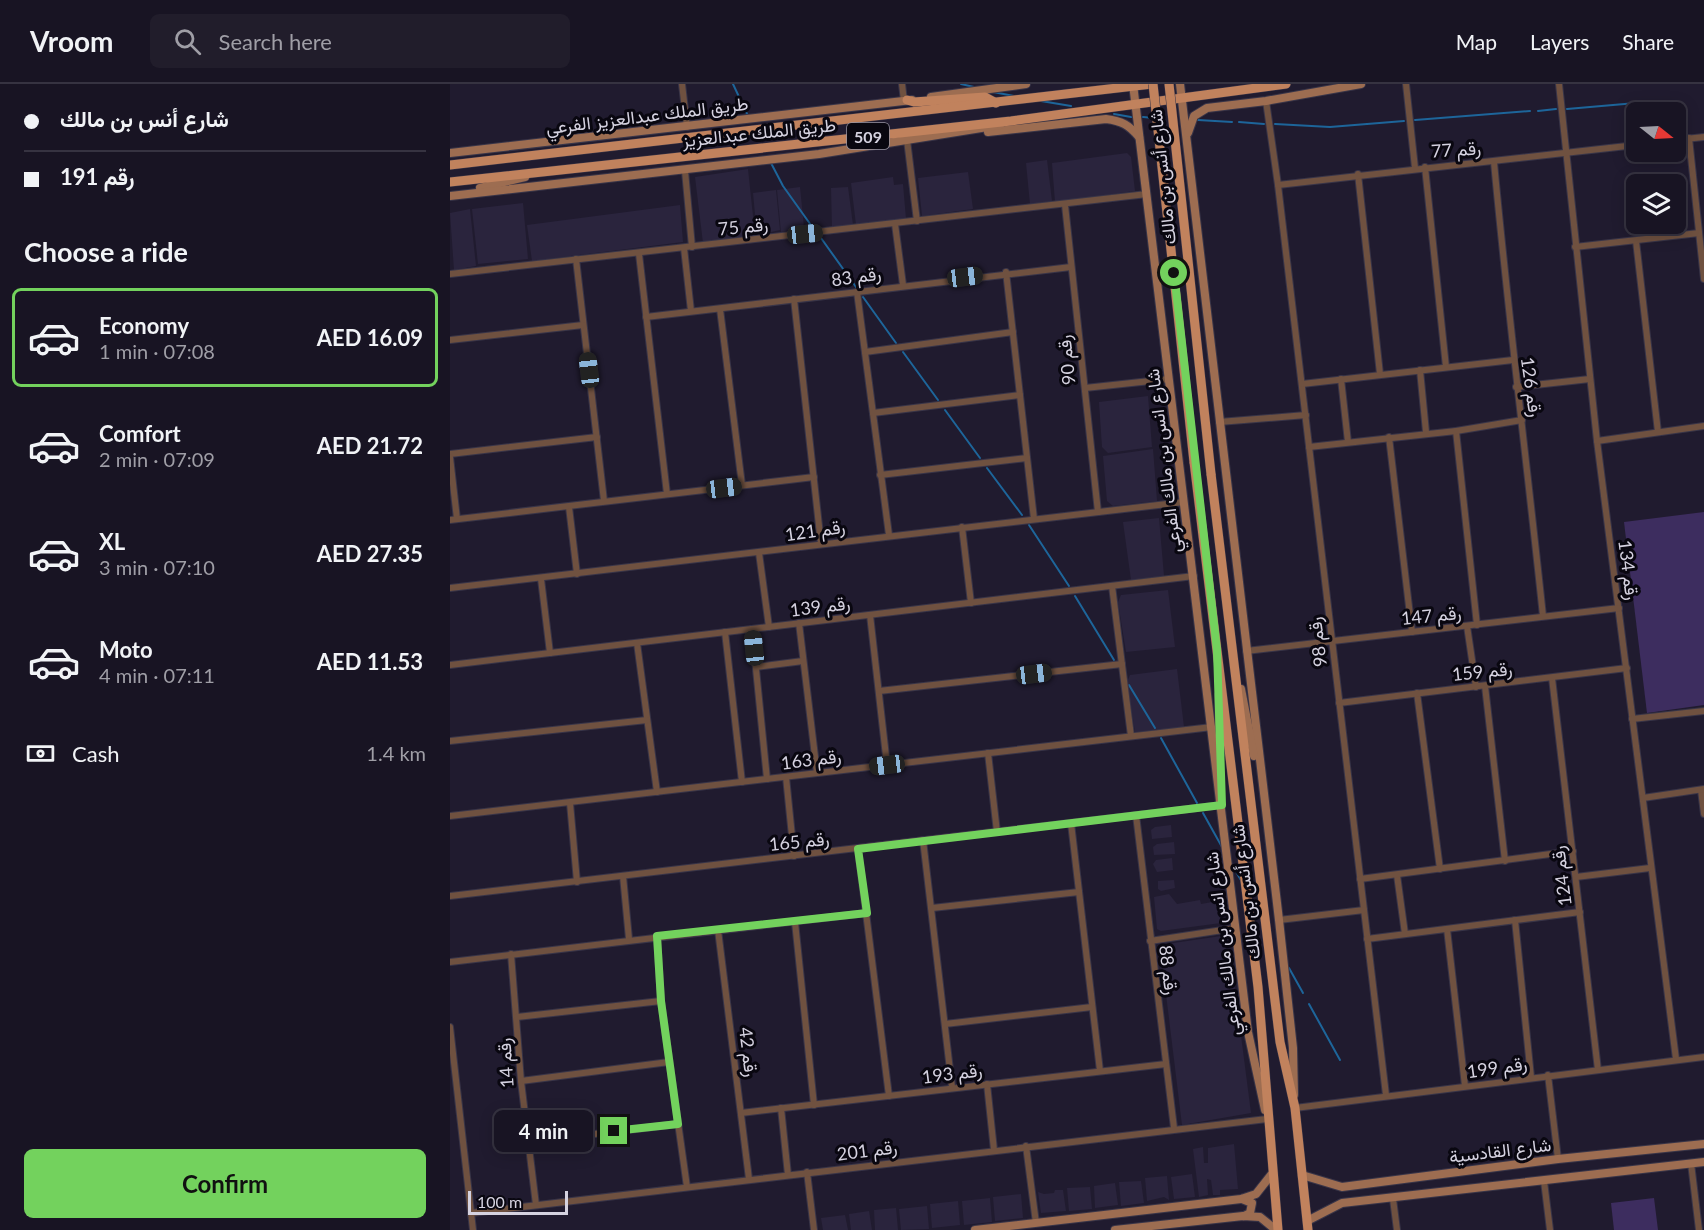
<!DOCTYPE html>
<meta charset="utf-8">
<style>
body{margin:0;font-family:Lato,Vazirmatn,sans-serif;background:#211d2b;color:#f1f3f6;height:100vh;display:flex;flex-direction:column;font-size:22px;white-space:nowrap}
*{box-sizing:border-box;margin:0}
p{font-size:20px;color:#9f9ea6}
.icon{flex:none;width:33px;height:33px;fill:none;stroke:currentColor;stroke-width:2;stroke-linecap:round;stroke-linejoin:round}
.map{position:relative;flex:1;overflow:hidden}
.sheet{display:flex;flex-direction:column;background:#181423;width:450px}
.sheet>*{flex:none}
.top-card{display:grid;align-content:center;height:132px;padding:0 24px;background:#181423}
.needle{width:39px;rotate:108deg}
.buttons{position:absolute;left:1176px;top:18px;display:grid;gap:12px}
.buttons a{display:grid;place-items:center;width:60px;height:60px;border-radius:9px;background:#181423;box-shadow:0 3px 15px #0003,0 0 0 2px #363341;font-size:30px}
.scale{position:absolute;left:18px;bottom:15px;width:100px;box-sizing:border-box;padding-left:6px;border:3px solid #d5d2e0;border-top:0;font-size:16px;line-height:21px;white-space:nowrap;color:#d5d2e0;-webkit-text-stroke:4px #090710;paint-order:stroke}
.end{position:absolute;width:27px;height:27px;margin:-14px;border:8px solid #73d25d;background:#111;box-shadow:0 0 0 3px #111}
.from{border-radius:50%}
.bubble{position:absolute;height:42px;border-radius:9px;background:#181423;box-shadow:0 3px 15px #0003,0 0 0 2px #363341;font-size:20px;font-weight:700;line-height:42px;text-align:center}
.car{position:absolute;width:18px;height:36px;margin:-18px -9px;border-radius:8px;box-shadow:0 0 4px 2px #0007;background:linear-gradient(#222 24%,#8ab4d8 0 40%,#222 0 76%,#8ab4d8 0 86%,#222 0)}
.top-card b{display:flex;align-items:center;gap:21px;height:57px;font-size:22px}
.top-card b+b{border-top:2px solid #363341}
.top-card i{width:15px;height:15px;background:#f1f3f6}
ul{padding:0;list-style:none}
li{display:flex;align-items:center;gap:18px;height:99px;margin:0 12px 9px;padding:0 12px;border:3px solid transparent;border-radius:9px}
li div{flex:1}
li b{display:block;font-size:22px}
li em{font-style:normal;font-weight:700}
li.current{border-color:#73d25d}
li>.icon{width:54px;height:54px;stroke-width:1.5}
h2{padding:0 24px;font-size:27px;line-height:72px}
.pay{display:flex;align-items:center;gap:15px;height:66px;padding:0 24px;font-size:22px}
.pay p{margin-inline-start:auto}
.cta{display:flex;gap:12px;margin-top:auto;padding:12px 24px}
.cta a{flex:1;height:69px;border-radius:9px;background:#73d25d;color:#111;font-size:24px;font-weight:700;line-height:69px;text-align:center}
header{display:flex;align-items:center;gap:36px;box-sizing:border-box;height:84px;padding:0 30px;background:#181423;border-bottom:2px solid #363341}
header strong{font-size:28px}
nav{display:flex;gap:33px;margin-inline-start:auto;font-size:21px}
.search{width:420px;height:54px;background:#211d2b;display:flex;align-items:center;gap:15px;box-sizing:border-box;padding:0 21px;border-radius:9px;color:#9f9ea6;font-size:22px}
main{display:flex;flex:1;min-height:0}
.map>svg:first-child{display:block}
.built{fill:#2a243d}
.green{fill:#3d2d5f}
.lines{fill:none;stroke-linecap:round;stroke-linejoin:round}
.stream{stroke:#1d659a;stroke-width:2}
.street-casing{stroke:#393548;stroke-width:8}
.secondary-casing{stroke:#393548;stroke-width:10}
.primary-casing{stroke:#393548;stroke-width:10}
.street{stroke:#6f5140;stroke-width:6}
.secondary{stroke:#9d6d51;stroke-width:8}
.primary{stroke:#c1825d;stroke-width:9}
.primary-bridge-casing{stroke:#393548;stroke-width:10;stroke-linecap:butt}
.primary-bridge{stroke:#c1825d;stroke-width:9}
.route{stroke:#73d25d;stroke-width:8}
.labels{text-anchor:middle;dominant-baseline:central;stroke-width:6;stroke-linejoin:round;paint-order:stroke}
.shield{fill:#090710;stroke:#9895a2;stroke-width:1.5}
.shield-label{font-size:16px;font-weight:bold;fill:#d5d2e0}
.street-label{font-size:18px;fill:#d5d2e0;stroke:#090710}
</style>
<header>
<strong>Vroom</strong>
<div class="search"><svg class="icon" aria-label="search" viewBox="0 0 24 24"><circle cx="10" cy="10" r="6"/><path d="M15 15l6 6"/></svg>Search here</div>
<nav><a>Map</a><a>Layers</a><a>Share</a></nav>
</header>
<main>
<section class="sheet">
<div class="top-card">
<b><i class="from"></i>شارع أنس بن مالك</b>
<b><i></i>رقم 191</b>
</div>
<h2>Choose a ride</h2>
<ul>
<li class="current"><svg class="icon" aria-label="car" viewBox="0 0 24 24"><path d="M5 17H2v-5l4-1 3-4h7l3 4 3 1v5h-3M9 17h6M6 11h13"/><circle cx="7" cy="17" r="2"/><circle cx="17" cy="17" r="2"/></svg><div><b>Economy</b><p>1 min · 07:08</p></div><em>AED 16.09</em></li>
<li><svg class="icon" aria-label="car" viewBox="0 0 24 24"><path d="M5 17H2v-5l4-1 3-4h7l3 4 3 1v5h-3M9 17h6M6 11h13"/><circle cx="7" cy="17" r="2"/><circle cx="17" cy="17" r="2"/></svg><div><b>Comfort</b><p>2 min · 07:09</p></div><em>AED 21.72</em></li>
<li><svg class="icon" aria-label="car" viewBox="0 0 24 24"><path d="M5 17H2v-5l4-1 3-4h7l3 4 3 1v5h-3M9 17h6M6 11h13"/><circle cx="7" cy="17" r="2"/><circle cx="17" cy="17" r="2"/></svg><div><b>XL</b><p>3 min · 07:10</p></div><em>AED 27.35</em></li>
<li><svg class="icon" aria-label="car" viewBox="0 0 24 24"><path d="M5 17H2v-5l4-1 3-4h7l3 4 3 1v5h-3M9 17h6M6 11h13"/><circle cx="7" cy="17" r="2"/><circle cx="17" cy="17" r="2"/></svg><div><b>Moto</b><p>4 min · 07:11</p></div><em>AED 11.53</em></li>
</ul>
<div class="pay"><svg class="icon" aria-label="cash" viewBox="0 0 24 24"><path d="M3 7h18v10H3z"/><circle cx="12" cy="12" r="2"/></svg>Cash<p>1.4 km</p></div>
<div class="cta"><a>Confirm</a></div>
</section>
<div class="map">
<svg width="1254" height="1146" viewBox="0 0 1254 1146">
<rect width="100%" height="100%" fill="#201b2f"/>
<g class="built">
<polygon points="677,69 681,73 685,107 605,118 602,79"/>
<polygon points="597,76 602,117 580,120 576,79"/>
<polygon points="298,85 305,151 253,159 245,93"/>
<polygon points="518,88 523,125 472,132 468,94"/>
<polygon points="443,93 444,101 453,100 456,135 406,141 401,99"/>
<polygon points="350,103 354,143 331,148 327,106"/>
<polygon points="398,103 403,141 382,144 381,104"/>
<polygon points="326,106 330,146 307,151 303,109"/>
<polygon points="73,119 78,175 28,180 22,125"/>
<polygon points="230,121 233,158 82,177 77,141"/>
<polygon points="20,125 26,182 4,186 0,129"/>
<polygon points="698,312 702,363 658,369 652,363 649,318"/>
<polygon points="703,365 707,417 663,422 657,417 653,372"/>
<polygon points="709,434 714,492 681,496 673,438"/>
<polygon points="718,506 725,563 676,568 668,518 671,511"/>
<polygon points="727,585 734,643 685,648 677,598 680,591"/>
<polygon points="721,741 722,753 702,755 701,746 705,743"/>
<polygon points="724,758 725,770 704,771 703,763 707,760"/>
<polygon points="722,774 723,786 707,788 703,780 706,776"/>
<polygon points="724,796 725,804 711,807 708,805 708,797"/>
<polygon points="719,810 727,820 750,816 751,820 768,817 771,839 711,847 707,845 704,813"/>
<polygon points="778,851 801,1029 732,1041 710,861"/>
<polygon points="784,1060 788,1105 770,1106 770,1111 763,1111 761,1096 757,1095 758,1111 749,1113 743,1065 753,1063 754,1079 758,1079 758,1064"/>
<polygon points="742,1090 745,1113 724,1115 721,1093"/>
<polygon points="717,1092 719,1116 714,1113 697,1117 695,1094"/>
<polygon points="691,1097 694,1119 671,1122 669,1098"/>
<polygon points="665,1099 668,1121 645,1124 644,1102"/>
<polygon points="640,1103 642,1125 619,1127 617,1104"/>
<polygon points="605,1106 613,1106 616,1127 591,1129 588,1108 594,1110 604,1109"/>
<polygon points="571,1110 573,1134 545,1137 543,1113"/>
<polygon points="540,1114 542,1138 514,1141 512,1117"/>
<polygon points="508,1117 510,1141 482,1144 480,1120"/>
<polygon points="477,1122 479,1145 451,1146 449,1125"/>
<polygon points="446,1124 448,1146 425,1146 424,1126"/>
<polygon points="419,1127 422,1146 401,1146 399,1130"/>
<polygon points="395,1131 398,1146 373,1146 371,1134"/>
</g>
<g class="green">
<polygon points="1254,428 1254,621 1197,629 1174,438"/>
<polygon points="1204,1114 1208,1146 1164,1146 1161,1119"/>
</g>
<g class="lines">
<g class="stream">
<polyline points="283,0 298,32"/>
<polyline points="511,0 524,3"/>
<polyline points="543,8 564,12"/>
<polyline points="591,17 621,22"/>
<polyline points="1117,25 1209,17"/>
<polyline points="1088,27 1106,25"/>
<polyline points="664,30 681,33"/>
<polyline points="693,33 704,34"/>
<polyline points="748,36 782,38"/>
<polyline points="965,36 1080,27"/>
<polyline points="789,38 814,40"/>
<polyline points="825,40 880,43 954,37"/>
<polyline points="307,50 310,56"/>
<polyline points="321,79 333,102 363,144"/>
<polyline points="371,154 406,203"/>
<polyline points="413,213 446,259"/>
<polyline points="453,268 488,316"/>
<polyline points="495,326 530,374"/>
<polyline points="537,384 572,431"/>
<polyline points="579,441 619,502"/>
<polyline points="625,512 664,576"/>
<polyline points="679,601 705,644"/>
<polyline points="711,654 747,719"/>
<polyline points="753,729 772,763"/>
<polyline points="784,784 792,798"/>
<polyline points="839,884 853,909"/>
<polyline points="859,920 890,976"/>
</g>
<g class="street-casing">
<g id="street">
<polyline points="232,0 237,43"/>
<polyline points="452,0 454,17"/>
<polyline points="956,0 965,84"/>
<polyline points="1109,0 1147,357 1226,975"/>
<polyline points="816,17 828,101 936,1011"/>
<polyline points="1239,54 1254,195"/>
<polyline points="457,56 467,137"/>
<polyline points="1226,56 1254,53"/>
<path d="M1044,78C1058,230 1077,380 1093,532"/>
<polyline points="975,83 996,283"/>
<polyline points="235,87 242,163"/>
<polyline points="908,90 930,290"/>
<polyline points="828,101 1186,61"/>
<polyline points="615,121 648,428"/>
<polyline points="445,140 453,201"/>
<polyline points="1186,157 1208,348"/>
<polyline points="1125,163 1249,149"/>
<polyline points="234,164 241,227"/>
<polyline points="189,170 217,410"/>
<polyline points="126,175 154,417"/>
<polyline points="556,188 584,435"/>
<polyline points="0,190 697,110"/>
<polyline points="407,208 439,451"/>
<polyline points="344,215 371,460"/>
<polyline points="270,225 292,401"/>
<polyline points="196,233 621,183"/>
<polyline points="0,256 133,241"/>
<polyline points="415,268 563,248"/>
<polyline points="970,286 976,348"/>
<polyline points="891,295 898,358"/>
<polyline points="852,300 1063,276"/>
<polyline points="1066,303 1140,295"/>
<polyline points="635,304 719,295"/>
<polyline points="423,329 570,311"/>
<polyline points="769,338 856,331"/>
<polyline points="1006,347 1027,541"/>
<polyline points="939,353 962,548"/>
<polyline points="1147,357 1254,342"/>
<polyline points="859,363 1006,347 1072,336"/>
<polyline points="0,370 147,353"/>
<polyline points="0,373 7,435"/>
<polyline points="430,391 577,374"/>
<polyline points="119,423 127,490"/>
<polyline points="0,436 364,393"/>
<polyline points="512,443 521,519"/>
<polyline points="309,469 319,543"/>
<polyline points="91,495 100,569"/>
<polyline points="662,502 681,652"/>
<polyline points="0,504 734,418"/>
<polyline points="420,531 437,681"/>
<polyline points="349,539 367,689"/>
<polyline points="1017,542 1026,603"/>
<polyline points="302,545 317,695"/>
<polyline points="275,548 292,698"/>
<polyline points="187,559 207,708"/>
<polyline points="796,567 1169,524"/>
<polyline points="0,581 744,492"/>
<polyline points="306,583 353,577"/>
<polyline points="1102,594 1148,986"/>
<polyline points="1035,602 1055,777"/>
<polyline points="429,607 672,580"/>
<polyline points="967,609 990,785"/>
<polyline points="889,619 1177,584"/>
<polyline points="1182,635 1254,627"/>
<polyline points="0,657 197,636"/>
<polyline points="538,669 547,748"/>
<polyline points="336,693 344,772"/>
<polyline points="1251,706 1254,730"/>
<polyline points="1193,714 1254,705"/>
<polyline points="120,719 127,798"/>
<polyline points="686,731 724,1044"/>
<polyline points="0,732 762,643"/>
<polyline points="621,739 650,987"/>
<polyline points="473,756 502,1003"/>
<polyline points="408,765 439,1012"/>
<polyline points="947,791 955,850"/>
<polyline points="173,792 179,855"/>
<polyline points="1126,793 1200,784"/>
<polyline points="910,795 1123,767"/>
<polyline points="0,812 772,721"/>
<polyline points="482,824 629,808"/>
<polyline points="829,836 914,826"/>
<polyline points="1065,836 1081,993"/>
<polyline points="345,838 364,1021"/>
<polyline points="997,845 1015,1002"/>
<polyline points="268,846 299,1095"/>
<polyline points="207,852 211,917 237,1103"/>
<polyline points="917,855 1130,828"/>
<polyline points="700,857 786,844"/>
<polyline points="61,870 71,997 86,1121"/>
<polyline points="0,878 417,829"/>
<polyline points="67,933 211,917"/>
<polyline points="495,940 642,923"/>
<polyline points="0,943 23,1146"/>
<polyline points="1098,991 1108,1075"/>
<polyline points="71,997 219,978"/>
<polyline points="537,1000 544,1066"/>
<polyline points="331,1024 338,1091"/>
<polyline points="845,1024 1254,973"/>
<polyline points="291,1029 716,980"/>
<polyline points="78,1058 228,1040"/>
<polyline points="576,1062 586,1139"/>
<polyline points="1241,1079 1249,1146"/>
<polyline points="357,1088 364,1146"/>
<polyline points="1094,1097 1100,1146"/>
<polyline points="943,1115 947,1146"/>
<polyline points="21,1129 817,1035"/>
</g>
</g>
<g class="secondary-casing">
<g id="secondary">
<polyline points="683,0 798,948 815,1026"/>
<polyline points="730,0 829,836 843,964 844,1011"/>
<polyline points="481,13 576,0"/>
<path d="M538,48L656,35C672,37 679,41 689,53"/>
<polyline points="738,49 744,32 757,24 816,17 911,0"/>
<polyline points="0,69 462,16"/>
<polyline points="30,104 75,93"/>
<polyline points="0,112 369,70 550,41"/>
<polyline points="791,605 804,672"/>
<polyline points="769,611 770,670"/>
<polyline points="852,1091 892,1103 1108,1075 1254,1060"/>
<polyline points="792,1115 802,1119 800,1129 794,1132"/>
<polyline points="857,1137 892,1119 1254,1078"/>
<polyline points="525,1146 791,1115 806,1110 821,1091"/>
<polyline points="665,1146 793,1132 810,1133 826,1146"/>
</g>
</g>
<g class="primary-casing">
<g id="primary">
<polyline points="457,16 464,18 535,13 546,19"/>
<polyline points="0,81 702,0"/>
<polyline points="0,98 561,37 836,0"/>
<polyline points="744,378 808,903 828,1146"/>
<polyline points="761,390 830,958 845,1024 858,1146"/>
</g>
</g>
<use href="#street" class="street"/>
<use href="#secondary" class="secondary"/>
<use href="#primary" class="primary"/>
<g class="primary-bridge-casing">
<g id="primary-bridge">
<polyline points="703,0 744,378"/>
<polyline points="719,0 761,390"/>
</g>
</g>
<use href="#primary-bridge" class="primary-bridge"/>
</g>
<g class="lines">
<polyline class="route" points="164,1047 228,1040 211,917 207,852 417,829 408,765 772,721 767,566 724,189"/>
</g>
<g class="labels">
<rect class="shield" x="397" y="39" width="42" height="26" rx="4.5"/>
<g class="shield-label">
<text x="418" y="52">509</text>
</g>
<g class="street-label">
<text transform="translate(197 31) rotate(-7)">طريق الملك عبدالعزيز الفرعي</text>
<text transform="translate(309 48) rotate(-6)">طريق الملك عبدالعزيز</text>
<text transform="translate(1006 65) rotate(-4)">رقم 77</text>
<text transform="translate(712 93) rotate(-96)">شارع أنس بن مالك</text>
<text transform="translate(293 142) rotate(-6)">رقم 75</text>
<text transform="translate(406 192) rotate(-8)">رقم 83</text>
<text transform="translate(616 276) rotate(-96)">رقم 90</text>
<text transform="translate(1082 303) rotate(82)">رقم 126</text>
<text transform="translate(713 377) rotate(-97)">شارع انس بن مالك الفرعي</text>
<text transform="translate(365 446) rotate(-8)">رقم 121</text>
<text transform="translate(1179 486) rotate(83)">رقم 134</text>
<text transform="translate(370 522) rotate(-7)">رقم 139</text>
<text transform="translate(981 531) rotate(-6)">رقم 147</text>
<text transform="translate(867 558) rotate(-97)">رقم 98</text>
<text transform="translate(1032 587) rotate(-6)">رقم 159</text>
<text transform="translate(361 675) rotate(-7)">رقم 163</text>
<text transform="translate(349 757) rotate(-6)">رقم 165</text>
<text transform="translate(1111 792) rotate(-97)">رقم 124</text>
<text transform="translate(795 808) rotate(-97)">شارع أنس بن مالك</text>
<text transform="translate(772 860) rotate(-97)">شارع انس بن مالك الفرعي</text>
<text transform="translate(719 886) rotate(83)">رقم 88</text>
<text transform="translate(299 968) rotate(83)">رقم 42</text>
<text transform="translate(55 979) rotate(-94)">رقم 14</text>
<text transform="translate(1047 983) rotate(-8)">رقم 199</text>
<text transform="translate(502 989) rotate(-7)">رقم 193</text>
<text transform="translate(417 1066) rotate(-7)">رقم 201</text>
<text transform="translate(1050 1066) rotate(-7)">شارع القادسية</text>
</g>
</g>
</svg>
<div class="buttons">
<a><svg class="needle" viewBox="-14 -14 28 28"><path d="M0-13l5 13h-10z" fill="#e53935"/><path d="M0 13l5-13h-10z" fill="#9f9ea6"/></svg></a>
<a><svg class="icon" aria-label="layers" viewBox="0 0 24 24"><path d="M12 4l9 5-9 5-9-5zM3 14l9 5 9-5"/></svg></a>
</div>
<div class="scale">100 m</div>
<i class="end from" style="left:724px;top:189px"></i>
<i class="end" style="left:164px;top:1047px"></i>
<div class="bubble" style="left:44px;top:1026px;width:99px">4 min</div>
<i class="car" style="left:355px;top:150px;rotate:84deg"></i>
<i class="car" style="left:515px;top:193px;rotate:83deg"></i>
<i class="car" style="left:139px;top:286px;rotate:353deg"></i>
<i class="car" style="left:274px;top:404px;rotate:83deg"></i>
<i class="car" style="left:304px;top:564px;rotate:354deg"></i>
<i class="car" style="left:584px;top:590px;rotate:83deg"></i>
<i class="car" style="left:437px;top:681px;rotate:263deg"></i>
</div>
</main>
